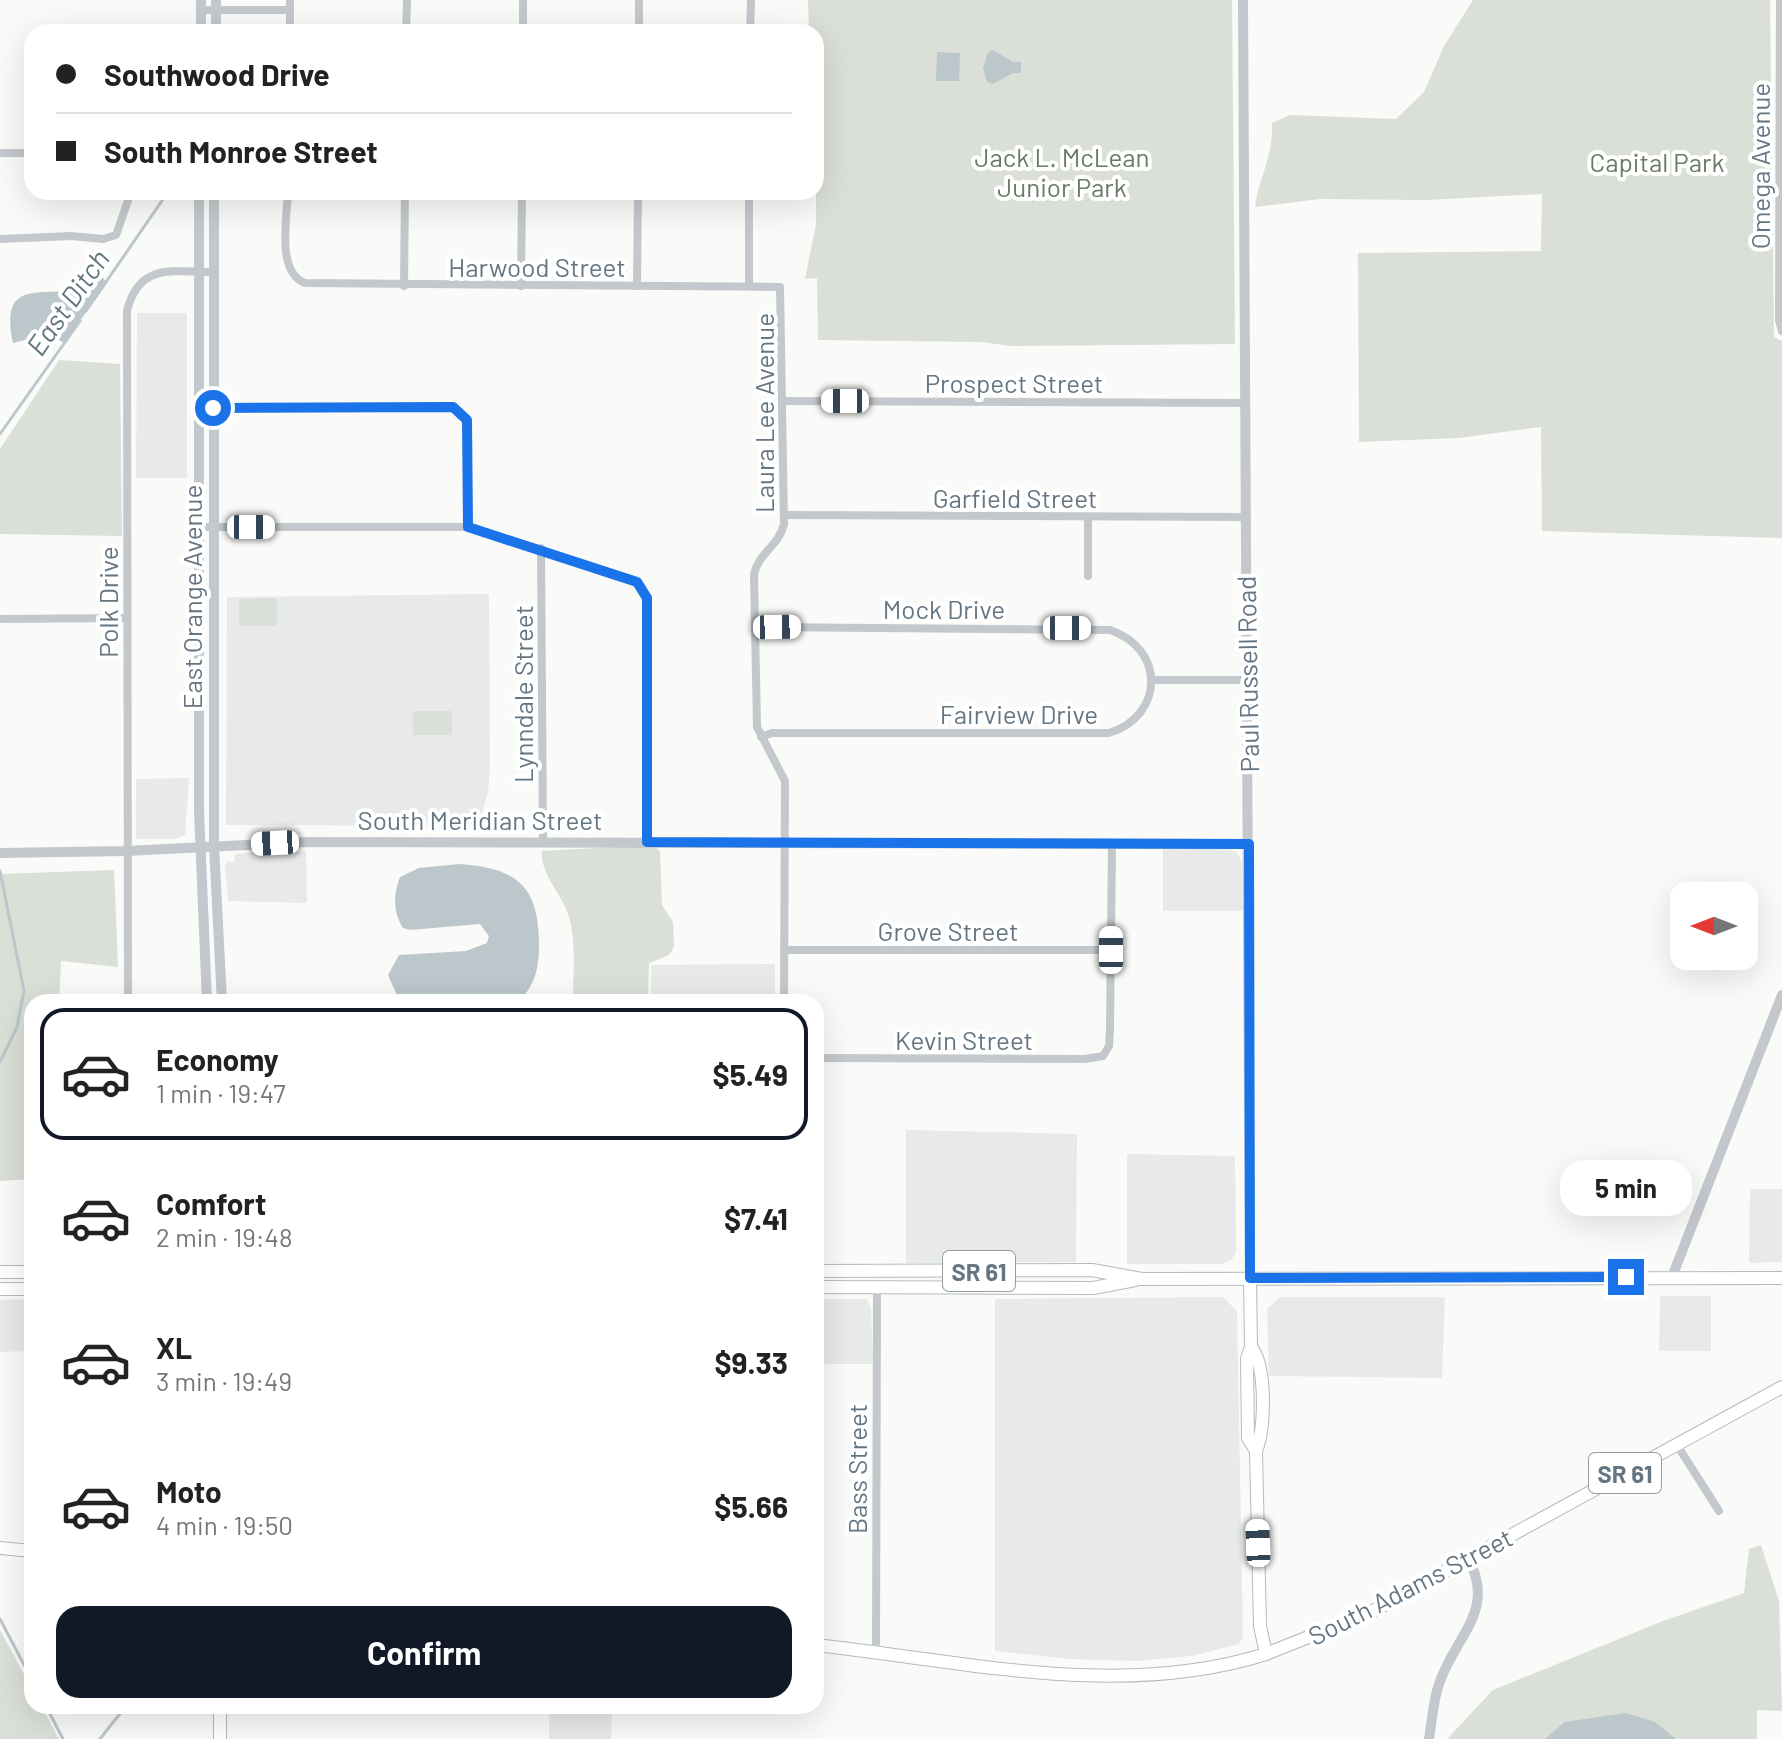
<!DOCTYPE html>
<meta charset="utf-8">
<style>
body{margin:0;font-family:Barlow,sans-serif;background:#f2f2f2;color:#222;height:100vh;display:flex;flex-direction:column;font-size:30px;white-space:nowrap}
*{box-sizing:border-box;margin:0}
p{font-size:26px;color:#767676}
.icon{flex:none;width:44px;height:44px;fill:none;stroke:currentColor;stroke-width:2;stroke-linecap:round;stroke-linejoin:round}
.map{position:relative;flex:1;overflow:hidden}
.sheet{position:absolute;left:24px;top:994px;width:800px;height:720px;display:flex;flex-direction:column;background:#fff;border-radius:24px;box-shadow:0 8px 32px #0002}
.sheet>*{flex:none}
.hud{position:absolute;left:24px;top:24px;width:800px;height:176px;border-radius:24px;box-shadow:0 8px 32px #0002;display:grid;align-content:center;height:176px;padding:0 32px;background:#fff}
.needle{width:52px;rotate:270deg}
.fabs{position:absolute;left:1670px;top:882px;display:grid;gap:16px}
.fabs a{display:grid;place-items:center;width:88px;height:88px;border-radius:16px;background:#fff;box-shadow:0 8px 32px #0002;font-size:40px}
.end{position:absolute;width:36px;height:36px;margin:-18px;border:10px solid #1a73e8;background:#fff;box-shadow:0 0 0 4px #fff}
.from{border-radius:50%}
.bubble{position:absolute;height:56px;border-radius:24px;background:#fff;box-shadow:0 8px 32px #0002;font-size:26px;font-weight:700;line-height:56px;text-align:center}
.car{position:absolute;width:24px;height:48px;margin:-24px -12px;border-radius:10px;box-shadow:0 0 6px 2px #0007;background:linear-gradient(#fff 24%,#345 0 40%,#fff 0 76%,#345 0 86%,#fff 0)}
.hud b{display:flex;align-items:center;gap:28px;height:76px;font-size:30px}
.hud b+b{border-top:2px solid #e0e0e0}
.hud i{width:20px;height:20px;background:#222}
ul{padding:14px 0 0;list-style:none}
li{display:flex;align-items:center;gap:24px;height:132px;margin:0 16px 12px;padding:0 16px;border:4px solid transparent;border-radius:24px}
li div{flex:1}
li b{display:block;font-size:30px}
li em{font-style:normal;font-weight:700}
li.current{border-color:#111827}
li>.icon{width:72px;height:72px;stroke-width:1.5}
.primary-button{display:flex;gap:16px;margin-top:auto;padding:16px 32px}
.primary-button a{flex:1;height:92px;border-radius:24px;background:#111827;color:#fff;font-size:32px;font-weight:700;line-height:92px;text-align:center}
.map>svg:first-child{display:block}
.built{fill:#e8e9e9}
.green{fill:#dadfd7}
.water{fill:#bbc7cb}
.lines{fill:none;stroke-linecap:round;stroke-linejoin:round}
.stream{stroke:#bbc7cb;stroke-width:3}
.secondary-casing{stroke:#b3babf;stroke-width:14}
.primary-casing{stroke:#b5babe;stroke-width:14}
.minor{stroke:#c3c8cc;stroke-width:8}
.tertiary{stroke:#c3c8cc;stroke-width:10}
.secondary{stroke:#fff;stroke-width:12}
.primary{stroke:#fff;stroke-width:12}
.route{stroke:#1a73e8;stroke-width:10}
.labels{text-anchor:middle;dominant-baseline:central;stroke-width:8;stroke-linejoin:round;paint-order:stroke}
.shield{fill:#fff;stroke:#939fa8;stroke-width:2}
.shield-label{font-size:24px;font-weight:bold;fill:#657683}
.park-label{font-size:26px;fill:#687a64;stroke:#fff}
.street-label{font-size:26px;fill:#657683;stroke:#fff}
.water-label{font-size:28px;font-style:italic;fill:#60757c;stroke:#fff}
</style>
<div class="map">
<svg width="1782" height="1739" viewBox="0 0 1782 1739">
<rect width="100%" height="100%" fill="#fafaf8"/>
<g class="built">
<polygon points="137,313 187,313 187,478 136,478"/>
<polygon points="489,594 490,766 488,792 478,826 226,825 227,597"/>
<polygon points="189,778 185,835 175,839 136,839 136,779"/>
<polygon points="1163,848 1226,848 1237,852 1242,863 1243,911 1163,911"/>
<polygon points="288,850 306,852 307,903 228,901 225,865 228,861 234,862 235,854"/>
<polygon points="775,964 775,1002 651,1002 651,965"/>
<polygon points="906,1130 1077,1134 1076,1262 906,1263"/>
<polygon points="1127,1154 1235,1156 1236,1252 1232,1259 1222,1264 1127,1264"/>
<polygon points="1750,1189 1782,1189 1782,1262 1749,1263"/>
<polygon points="1660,1296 1711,1296 1711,1351 1659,1351"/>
<polygon points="1223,1297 1237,1311 1243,1637 1239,1644 1192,1656 1137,1661 1068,1659 995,1651 995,1299"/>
<polygon points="1280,1297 1445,1297 1442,1378 1269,1376 1267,1309"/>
<polygon points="32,1299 32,1351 0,1352 0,1300"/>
<polygon points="816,1299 867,1299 871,1308 873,1364 816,1364"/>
<polygon points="549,1706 612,1706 611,1739 549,1739"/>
</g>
<g class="green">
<polygon points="808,0 1232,0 1235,344 1011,346 981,342 818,340 817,278 805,279 816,224 816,32 809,32"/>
<path d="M1473,0H1770L1774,337L1782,341V538L1542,531L1541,427L1458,438L1359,442L1358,253L1541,251L1542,194L1426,200L1320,199L1255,207C1260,173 1273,160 1272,123L1290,115L1396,119L1424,92L1444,46Z"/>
<polygon points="59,360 120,364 122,536 0,534 0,449"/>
<polygon points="277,598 277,626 239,626 239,599"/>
<rect x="413" y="711" width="39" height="24"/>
<path d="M653,845L660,851L662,905L673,922L674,947L669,955L649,963L648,1002H573C573,976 576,945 570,920C564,895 540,876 542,851Z"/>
<polygon points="114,870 118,967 61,961 59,1002 32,1002 32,1179 0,1181 0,874"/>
<polygon points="1761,1545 1779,1601 1782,1711 1757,1710 1757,1739 1447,1739 1493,1690 1663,1621 1744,1593 1749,1549"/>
<polygon points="0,1630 32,1689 32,1706 41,1706 59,1739 0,1739"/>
</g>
<g class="water">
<polygon points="993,50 1013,62 1021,62 1021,73 1013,73 993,84 987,82 983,68 988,52"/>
<polygon points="937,52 960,53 959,81 936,81"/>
<path d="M98,272L107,283L64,343L49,334L13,343C0,279 37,296 81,290Z"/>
<path d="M459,864C517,868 539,886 539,945C539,968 535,986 518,1002H400L388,975L399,955L466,951L487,943L489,936L480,924L410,930L403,928C393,912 393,895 400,877L419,868Z"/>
<polygon points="1626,1713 1655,1722 1676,1739 1545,1739 1565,1722"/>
</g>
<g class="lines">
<g class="stream">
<polyline points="86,311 168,192"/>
<polyline points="0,434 80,321"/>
<polyline points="0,871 24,991 17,1027 0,1062"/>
<polyline points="0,1619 32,1680"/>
<polyline points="46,1706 63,1739"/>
<polyline points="100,1739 126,1706"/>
</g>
<g class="secondary-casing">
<g id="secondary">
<polyline points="0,1548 32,1551"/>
<path d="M816,1645C964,1661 1120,1700 1266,1654"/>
<polyline points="220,1739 220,1706"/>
</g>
</g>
<g class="primary-casing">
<g id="primary">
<polyline points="816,1271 1092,1270 1142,1279 1782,1278"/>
<polyline points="0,1272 32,1272"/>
<polyline points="1250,1278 1251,1347 1247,1359 1248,1438 1256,1451"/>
<polyline points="816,1287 1093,1288 1135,1280"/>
<polyline points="0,1289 32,1289"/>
<path d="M1251,1347C1267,1366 1265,1428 1256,1451L1260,1626L1266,1654L1371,1612L1782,1387"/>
</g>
</g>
<g class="minor">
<polyline points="1780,0 1779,320 1782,331"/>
<polyline points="201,10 290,10"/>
<polyline points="290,32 290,0"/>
<polyline points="406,32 407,0"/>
<polyline points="523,32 523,0"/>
<polyline points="639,32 639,0"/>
<polyline points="750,32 751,0"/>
<polyline points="0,153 32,153"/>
<path d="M288,192C287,217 276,272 305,283L780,287L784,524C779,546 759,552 754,574L757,727L785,781L784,1002"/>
<polyline points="0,239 71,236 103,239 116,235 131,192"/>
<polyline points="749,285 749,192"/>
<polyline points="404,286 405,192"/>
<polyline points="521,286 522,192"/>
<polyline points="637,286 638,192"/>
<polyline points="783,401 1245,403"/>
<polyline points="213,408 453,407 467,420 468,527"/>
<polyline points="784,515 1245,517"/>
<polyline points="1088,517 1088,576"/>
<polyline points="198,527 468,527 637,582 647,598 647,842"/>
<polyline points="541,548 543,840"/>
<polyline points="0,619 127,618"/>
<path d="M755,627L1110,630C1166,649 1164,716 1109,733H772L761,737"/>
<polyline points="1153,680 1249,680"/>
<polyline points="785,950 1111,950"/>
<path d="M128,1002L127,311C139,262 173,272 214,272"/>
<polyline points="816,1058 1085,1059 1103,1056 1109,1046 1110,1030 1112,843"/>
<polyline points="1677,1445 1719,1511"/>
<polyline points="876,1652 877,1287"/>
</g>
<g class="tertiary">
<polyline points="1243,0 1250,1278"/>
<polyline points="201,32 201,0"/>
<polyline points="216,32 216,0"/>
<polyline points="199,192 199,810 207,1002"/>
<polyline points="214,192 214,846 222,1002"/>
<polyline points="0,853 127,851 308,842 1249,844"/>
<polyline points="1672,1277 1782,995"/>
<path d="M1429,1739C1432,1721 1433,1701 1439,1684C1455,1636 1497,1611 1468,1558"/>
</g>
<use href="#secondary" class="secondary"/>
<use href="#primary" class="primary"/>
</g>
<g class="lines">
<polyline class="route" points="213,408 453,407 467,420 468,527 637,582 647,598 647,842 1249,844 1250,1278 1626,1277"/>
</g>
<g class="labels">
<g class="shield">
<rect x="943" y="1251" width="72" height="40" rx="6"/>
<rect x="1589" y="1453" width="72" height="40" rx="6"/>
</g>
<g class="shield-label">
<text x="979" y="1271">SR 61</text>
<text x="1625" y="1473">SR 61</text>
</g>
<g class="park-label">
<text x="1062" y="156">Jack L. McLean<tspan x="1062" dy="30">Junior Park</tspan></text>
<text x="1657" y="161">Capital Park</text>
</g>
<g class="street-label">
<text transform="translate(1759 166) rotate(-90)">Omega Avenue</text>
<text x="537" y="266">Harwood Street</text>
<text x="1014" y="382">Prospect Street</text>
<text transform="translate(763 413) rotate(-90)">Laura Lee Avenue</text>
<text x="1015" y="497">Garfield Street</text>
<text transform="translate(191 597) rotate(-90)">East Orange Avenue</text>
<text transform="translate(107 602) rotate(-90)">Polk Drive</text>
<text x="944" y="608">Mock Drive</text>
<text transform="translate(1247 674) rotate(-91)">Paul Russell Road</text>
<text transform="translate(522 694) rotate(-90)">Lynndale Street</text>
<text x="1019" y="713">Fairview Drive</text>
<text x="480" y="819">South Meridian Street</text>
<text x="948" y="930">Grove Street</text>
<text x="964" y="1039">Kevin Street</text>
<text transform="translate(856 1469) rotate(-90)">Bass Street</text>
<text transform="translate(1410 1586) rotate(-27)">South Adams Street</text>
</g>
<g class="water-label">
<text transform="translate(67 302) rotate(-55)">East Ditch</text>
</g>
</g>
</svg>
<div class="fabs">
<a><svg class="needle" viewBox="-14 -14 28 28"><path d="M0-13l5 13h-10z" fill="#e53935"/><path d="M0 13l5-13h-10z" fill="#767676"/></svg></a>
</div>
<i class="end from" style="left:213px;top:408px"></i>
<i class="end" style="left:1626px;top:1277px"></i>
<div class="bubble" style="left:1560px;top:1160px;width:132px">5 min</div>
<i class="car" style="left:845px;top:401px;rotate:270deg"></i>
<i class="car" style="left:251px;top:527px;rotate:90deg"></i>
<i class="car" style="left:777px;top:627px;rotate:89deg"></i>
<i class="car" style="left:1067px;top:628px;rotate:90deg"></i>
<i class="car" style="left:275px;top:843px;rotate:267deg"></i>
<i class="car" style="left:1111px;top:950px;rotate:0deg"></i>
<i class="car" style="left:1258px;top:1543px;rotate:358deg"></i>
<div class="hud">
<b><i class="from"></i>Southwood Drive</b>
<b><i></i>South Monroe Street</b>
</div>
<section class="sheet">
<ul>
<li class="current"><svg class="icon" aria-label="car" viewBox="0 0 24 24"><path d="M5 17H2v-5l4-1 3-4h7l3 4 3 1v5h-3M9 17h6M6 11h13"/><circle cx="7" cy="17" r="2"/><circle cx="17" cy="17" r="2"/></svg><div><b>Economy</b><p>1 min · 19:47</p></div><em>$5.49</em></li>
<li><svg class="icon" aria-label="car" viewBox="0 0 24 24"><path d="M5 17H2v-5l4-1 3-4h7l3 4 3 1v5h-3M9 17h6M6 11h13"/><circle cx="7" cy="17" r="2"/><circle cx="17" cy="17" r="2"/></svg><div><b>Comfort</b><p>2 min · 19:48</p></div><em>$7.41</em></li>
<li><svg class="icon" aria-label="car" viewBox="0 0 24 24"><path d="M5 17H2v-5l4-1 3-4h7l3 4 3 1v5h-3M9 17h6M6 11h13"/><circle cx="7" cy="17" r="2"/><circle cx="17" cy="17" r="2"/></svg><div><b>XL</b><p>3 min · 19:49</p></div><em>$9.33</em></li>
<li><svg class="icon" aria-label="car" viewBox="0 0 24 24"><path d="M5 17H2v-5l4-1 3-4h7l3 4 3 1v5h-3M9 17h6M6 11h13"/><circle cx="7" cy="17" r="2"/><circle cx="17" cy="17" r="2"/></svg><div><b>Moto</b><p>4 min · 19:50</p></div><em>$5.66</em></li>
</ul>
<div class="primary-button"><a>Confirm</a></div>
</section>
</div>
